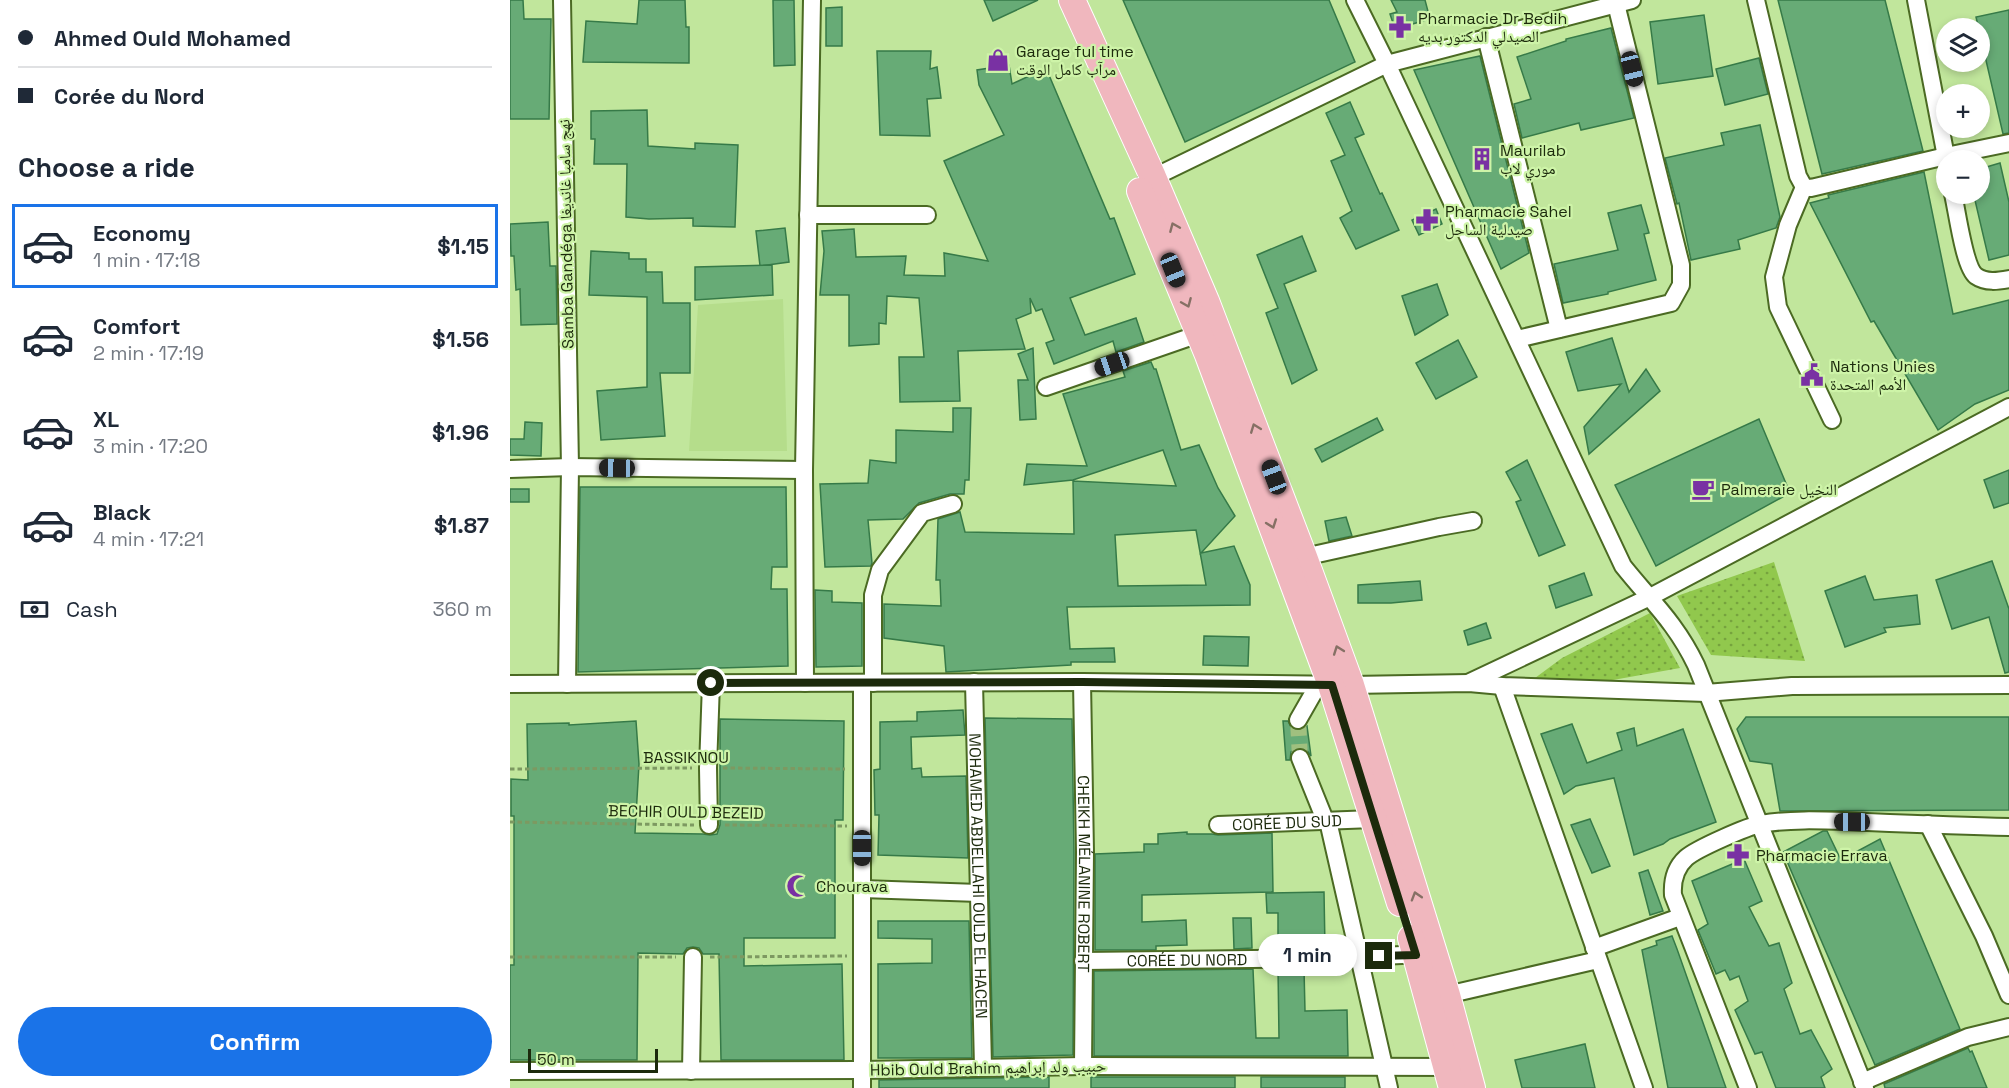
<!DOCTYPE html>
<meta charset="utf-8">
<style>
body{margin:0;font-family:"Space Grotesk","Noto Naskh Arabic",sans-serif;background:#f6f6f7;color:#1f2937;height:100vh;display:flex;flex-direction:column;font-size:22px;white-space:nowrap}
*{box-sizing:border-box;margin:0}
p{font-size:20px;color:#747a83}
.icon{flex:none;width:33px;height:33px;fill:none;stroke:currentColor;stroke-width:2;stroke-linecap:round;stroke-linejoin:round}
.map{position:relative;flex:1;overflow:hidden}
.sheet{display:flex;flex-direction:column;background:#fff;width:510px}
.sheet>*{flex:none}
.top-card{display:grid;align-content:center;height:132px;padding:0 18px;background:#fff}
.fabs{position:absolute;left:1426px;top:18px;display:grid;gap:12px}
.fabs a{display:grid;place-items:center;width:54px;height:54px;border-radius:50%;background:#fff;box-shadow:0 3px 9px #0003;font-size:30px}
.scale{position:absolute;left:18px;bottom:15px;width:130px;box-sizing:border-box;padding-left:6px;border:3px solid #1c2a0c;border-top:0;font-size:16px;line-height:21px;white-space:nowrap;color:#1c2a0c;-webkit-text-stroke:4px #cef4a8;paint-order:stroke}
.end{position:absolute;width:27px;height:27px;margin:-14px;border:8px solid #1c2a0c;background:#fff;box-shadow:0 0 0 3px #fff}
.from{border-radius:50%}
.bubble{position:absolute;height:42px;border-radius:21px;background:#fff;box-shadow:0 3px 9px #0003;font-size:20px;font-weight:700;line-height:42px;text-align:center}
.car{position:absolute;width:18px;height:36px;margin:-18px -9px;border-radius:8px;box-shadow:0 0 4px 2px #0007;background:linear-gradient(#222 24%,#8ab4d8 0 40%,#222 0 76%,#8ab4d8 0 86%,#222 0)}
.top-card b{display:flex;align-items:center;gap:21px;height:57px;font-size:22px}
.top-card b+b{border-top:2px solid #e0e1e3}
.top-card i{width:15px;height:15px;background:#1f2937}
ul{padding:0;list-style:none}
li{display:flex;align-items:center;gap:18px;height:84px;margin:0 12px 9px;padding:0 6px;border:3px solid transparent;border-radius:0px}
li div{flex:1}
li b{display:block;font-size:22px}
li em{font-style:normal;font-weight:700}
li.on{border-color:#1a73e8}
li>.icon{width:54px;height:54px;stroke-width:1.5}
h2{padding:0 18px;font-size:27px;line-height:72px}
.pay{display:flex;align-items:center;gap:15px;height:66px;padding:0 18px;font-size:22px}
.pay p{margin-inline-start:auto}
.cta{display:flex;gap:12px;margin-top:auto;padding:12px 18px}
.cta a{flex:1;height:69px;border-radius:36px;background:#1a73e8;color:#fff;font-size:24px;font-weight:700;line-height:69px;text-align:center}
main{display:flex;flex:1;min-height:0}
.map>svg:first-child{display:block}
.built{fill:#b5dd8b}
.park{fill:url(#park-dots)}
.building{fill:#67ab76;stroke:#367a48;stroke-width:1.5;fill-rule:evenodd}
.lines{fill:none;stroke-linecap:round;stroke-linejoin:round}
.minor-tunnel{stroke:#a0c07f;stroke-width:16;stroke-dasharray:16 8;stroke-linecap:butt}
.minor-casing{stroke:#4b6a23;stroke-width:20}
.highway-casing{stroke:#fff;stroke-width:28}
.path{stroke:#7d9961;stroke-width:3;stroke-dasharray:4.5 3;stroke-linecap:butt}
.minor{stroke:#fff;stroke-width:16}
.highway{stroke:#f0b7be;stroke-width:26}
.oneway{stroke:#867065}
.route{stroke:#1c2a0c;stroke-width:8}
.labels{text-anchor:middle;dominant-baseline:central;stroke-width:4.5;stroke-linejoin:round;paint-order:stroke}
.poi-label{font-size:16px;fill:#1c2a0c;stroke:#cef4a8;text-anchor:start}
.street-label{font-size:16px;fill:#1c2a0c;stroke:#cef4a8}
</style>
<main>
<section class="sheet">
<div class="top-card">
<b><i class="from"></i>Ahmed Ould Mohamed</b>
<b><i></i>Corée du Nord</b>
</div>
<h2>Choose a ride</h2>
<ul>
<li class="on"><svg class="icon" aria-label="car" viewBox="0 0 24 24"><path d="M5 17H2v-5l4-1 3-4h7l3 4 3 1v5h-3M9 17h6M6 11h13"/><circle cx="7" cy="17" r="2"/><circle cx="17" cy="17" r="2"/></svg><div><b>Economy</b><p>1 min · 17:18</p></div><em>$1.15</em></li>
<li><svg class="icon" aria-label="car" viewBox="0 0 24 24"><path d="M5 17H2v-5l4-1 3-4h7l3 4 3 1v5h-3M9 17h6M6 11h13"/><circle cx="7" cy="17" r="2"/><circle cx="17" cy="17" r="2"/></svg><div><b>Comfort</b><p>2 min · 17:19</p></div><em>$1.56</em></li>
<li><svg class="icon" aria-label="car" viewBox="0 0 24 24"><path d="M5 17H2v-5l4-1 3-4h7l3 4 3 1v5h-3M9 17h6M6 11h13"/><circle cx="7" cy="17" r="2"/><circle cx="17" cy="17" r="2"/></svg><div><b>XL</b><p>3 min · 17:20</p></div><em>$1.96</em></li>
<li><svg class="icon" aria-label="car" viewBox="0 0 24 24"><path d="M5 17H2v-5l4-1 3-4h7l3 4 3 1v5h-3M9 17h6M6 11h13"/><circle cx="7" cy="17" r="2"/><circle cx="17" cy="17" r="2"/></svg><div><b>Black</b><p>4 min · 17:21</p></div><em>$1.87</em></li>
</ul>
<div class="pay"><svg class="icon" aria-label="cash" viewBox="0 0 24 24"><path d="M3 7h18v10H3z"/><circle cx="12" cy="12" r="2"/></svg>Cash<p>360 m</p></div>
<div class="cta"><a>Confirm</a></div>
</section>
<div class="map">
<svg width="1499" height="1088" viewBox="0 0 1499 1088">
<defs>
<pattern id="park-dots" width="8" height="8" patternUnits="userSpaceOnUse" patternTransform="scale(1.5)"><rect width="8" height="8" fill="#91c84d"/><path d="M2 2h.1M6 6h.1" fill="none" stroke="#76a33e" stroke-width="1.8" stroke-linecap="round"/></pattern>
</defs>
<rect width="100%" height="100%" fill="#c1e69c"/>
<polygon class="built" points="273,299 277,451 179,451 188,305"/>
<g class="park">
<polygon points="1264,562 1295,661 1201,655 1167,596"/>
<polygon points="1140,613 1170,668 1075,685 1025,678 1052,658"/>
</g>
<g class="building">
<polygon points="0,0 13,0 14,19 41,19 39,119 0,119"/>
<polygon points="129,0 175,0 176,27 179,27 179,63 73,62 76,21 127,24"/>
<polygon points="263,0 284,0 285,65 264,66"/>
<polygon points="474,0 528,0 483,21"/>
<polygon points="613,0 819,0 845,62 675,142"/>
<polygon points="881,0 915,0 920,19 885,29 880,14 887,12"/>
<polygon points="1268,0 1375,0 1413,151 1312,174"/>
<polygon points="332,7 332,46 316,46 316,8"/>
<polygon points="1499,10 1499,133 1493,134 1466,17"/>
<polygon points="1194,15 1203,76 1148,84 1140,22"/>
<polygon points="1101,28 1124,118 1071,130 1069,123 1012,138 1004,104 1021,99 1007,57 1056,41 1056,39"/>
<polygon points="367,51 421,51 420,69 427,67 431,98 417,99 420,136 370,135"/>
<polygon points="970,56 1019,253 991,269 904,70"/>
<polygon points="1249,58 1258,94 1215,105 1206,69"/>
<polygon points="499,65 502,84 536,68 600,219 604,218 625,274 560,298 575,335 626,318 634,342 606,352 603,341 544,364 536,343 544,340 532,309 526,311 520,298 521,313 506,319 515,349 448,351 450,401 390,402 389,357 414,357 409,298 377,296 376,324 369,323 369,344 339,346 339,295 310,295 314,251 312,231 344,229 346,257 396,256 394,275 435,276 434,253 478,261 434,161 494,135 469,85 467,70"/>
<polygon points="840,102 854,134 845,138 870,194 872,193 889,230 846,249 830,218 842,211 821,161 835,155 816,113"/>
<polygon points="137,110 138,146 185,149 185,143 228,145 225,227 183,226 183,218 139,219 116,217 117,164 84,164 85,139 81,139 81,111"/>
<polygon points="1250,125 1270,217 1266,228 1228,240 1230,249 1181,260 1169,203 1167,204 1155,158 1214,145 1211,133"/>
<polygon points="1490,163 1499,202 1499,255 1479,260 1464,196 1470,194 1470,177 1475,176 1473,168"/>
<polygon points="1414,172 1443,314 1499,300 1499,390 1465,404 1428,430 1364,321 1361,322 1300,203 1319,198 1318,195"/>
<polygon points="1131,205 1139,233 1134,234 1146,280 1098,292 1098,294 1053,303 1044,264 1108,250 1098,213"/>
<polygon points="926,209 932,224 909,235 902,220"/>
<polygon points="38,222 40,266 46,266 47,324 11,325 10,289 6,290 4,256 1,256 0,224"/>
<polygon points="275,228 279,262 250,266 246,231"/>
<polygon points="792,236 806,271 774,284 807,370 782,384 756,313 768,308 747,255"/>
<polygon points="81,251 119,253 119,259 136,259 136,272 152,272 153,303 180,303 180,373 150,373 155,436 91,440 87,391 137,387 137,297 79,295"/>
<polygon points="262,265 263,295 185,300 185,267"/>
<polygon points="927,284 938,315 905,335 892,296"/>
<polygon points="1102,338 1119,392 1136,369 1150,391 1079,454 1074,427 1111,384 1068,391 1056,352"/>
<polygon points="948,340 967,377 926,399 906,363"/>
<polygon points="523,348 526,419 510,420 508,380 518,380 508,354"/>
<path d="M641,362L644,369H646L671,450L689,445L708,488L725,516L691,553L724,546L740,585V605L557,607L560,649L604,648L605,662H561V665L436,672L434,646L374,638V604L431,606L430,580H426L428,519L450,512L455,532L564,534L563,481L666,486L653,450L563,480L514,485L517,464L577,466L553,394L615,377L613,371ZM686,530L696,585L608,586L605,535Z"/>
<polygon points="443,408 461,408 459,480 455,480 454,494 440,494 409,503 393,519 358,520 362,563 361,566 315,567 310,484 358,483 360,460 386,463 386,430 443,432"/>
<polygon points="867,418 873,430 812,462 805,449"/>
<polygon points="1249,419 1280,493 1146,566 1105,485"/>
<polygon points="15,422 32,423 31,456 0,455 0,439 14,439"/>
<polygon points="1017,460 1055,545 1029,556 1006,502 1011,500 996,472"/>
<polygon points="1499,470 1499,503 1484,508 1474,480"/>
<polygon points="70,487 276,487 277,567 262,567 261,589 277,589 278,666 68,672"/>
<rect x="0" y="489" width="19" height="13"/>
<polygon points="836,517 842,536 819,541 815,521"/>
<polygon points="1482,561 1499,609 1499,672 1495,673 1479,617 1442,629 1426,580"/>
<polygon points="1074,573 1082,595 1046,608 1039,586"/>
<polygon points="1355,576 1364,600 1407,595 1410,624 1374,628 1376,632 1335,647 1315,591"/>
<polygon points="910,581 912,600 881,603 848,603 848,585"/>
<polygon points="305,590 322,591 322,602 352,603 352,666 306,667"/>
<polygon points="976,623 981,638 958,645 954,631"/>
<polygon points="694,636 739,637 738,666 693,665"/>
<polygon points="453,710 455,735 401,737 402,769 411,768 412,777 456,776 458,858 368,855 369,815 365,815 364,770 370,769 370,722 407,721 407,712"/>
<polygon points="1236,717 1499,717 1499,810 1270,811 1262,764 1240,761 1227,729"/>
<polygon points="475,718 562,719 564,852 563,1055 483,1057"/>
<polygon points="210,719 334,721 333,820 325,820 325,938 234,938 234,966 332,964 334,1060 211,1060 209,954 193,954 189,948 183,947 177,948 173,954 128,953 127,1060 0,1060 0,965 4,965 4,816 1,816 1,779 18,780 17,724 59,723 59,725 126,721 129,764 125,833 193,834 200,835 207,834 210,825"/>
<polygon points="773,721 778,721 782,729 787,730 793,729 797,726 801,756 796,749 787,748 781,752 780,760 776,760"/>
<polygon points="1062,724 1077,763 1112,750 1107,733 1124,728 1127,746 1173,729 1206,822 1160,839 1153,844 1124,855 1104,778 1066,786 1054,794 1031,734"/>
<polygon points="1080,819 1100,866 1082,873 1061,825"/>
<polygon points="1313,831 1317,831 1331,860 1370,839 1450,1029 1365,1065 1273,852"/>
<polygon points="677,832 677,834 702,834 708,835 762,833 763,892 632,895 632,922 676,920 677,945 646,946 646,950 585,950 585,854 634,852 634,844 648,844 648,834"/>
<polygon points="1234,859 1252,901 1239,907 1259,946 1269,943 1282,983 1274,989 1290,1034 1301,1030 1322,1069 1311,1077 1315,1088 1266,1088 1252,1052 1245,1054 1225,1010 1238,1001 1229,976 1220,980 1215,970 1206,974 1188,930 1198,924 1182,881"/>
<polygon points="1138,870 1153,911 1140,915 1129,873"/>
<polygon points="814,892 815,948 768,948 768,913 757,913 756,893"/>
<polygon points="723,918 741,918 742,948 724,949"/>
<polygon points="368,921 459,921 462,1058 368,1058 368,964 422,963 422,939 368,938"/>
<polygon points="1162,936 1167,949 1216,1088 1158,1088 1132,950 1147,945 1146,941"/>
<polygon points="743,969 746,1038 769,1038 768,969 794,969 795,1011 837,1010 838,1056 584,1056 584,971"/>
<polygon points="1075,1044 1085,1088 1012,1088 1005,1060"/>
<polygon points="1458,1048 1460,1052 1462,1051 1477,1088 1375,1088 1374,1084"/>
<polygon points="539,1077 539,1088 369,1088 369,1080"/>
<rect x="581" y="1077" width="144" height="11"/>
<rect x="751" y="1077" width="84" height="11"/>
</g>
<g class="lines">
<polyline class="minor-tunnel" points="788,720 790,758"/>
<g class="minor-casing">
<g id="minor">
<polyline points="52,0 60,467 57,684"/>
<path d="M845,0L877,64L1113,566C1141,601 1166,623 1186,665L1355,1088"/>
<polyline points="1246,0 1288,176 1294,187 1301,188 1436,156 1499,143"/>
<polyline points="1406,0 1437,162"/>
<polyline points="976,37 1049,329"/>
<polyline points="636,181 877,64 1122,0"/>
<polyline points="1294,187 1278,225 1264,277 1268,307 1322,420"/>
<path d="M1443,194C1447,210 1454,267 1466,276C1476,283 1488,281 1499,279"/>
<polyline points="298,215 417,215"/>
<polyline points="1007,339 1161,303 1171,285 1171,265 1106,4"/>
<polyline points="536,387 689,334"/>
<polyline points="0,469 60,467 294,470"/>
<polyline points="794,557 929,527 963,521"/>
<path id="s1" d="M464,682L473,1067"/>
<path id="s2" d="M572,682L575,852L573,1066"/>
<polyline points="960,682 1140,597 1499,407"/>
<polyline points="295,683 294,470 302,0"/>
<polyline points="363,683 363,595 370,570 412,513 443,504"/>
<polyline points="0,684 572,682 841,685 959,683 992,686 1196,693 1282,686 1499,685"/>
<polyline points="992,686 1134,1088"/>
<polyline points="788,720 808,685"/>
<polyline points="790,758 815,820"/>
<polyline points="818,821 879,1088"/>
<polyline points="1418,824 1474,936 1499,995"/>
<polyline points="199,825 198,768 201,683"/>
<path id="s3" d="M708,825L863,819L871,817"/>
<polyline points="352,889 469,893"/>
<polyline points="1084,948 1170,917"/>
<path id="s4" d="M573,961L825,958L914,954"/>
<polyline points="928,997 1088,960"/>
<polyline points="0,1071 352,1070 573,1066 946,1067"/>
<polyline points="181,1071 183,957"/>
<polyline points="1352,1082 1458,1037 1499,1027"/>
<polyline points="352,1088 352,683"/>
<path d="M1238,1088L1163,895C1162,880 1165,868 1176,858C1186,849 1238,826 1251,824C1286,818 1322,821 1357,822C1404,824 1452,826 1499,827"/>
</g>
</g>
<g class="highway-casing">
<g id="highway">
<polyline points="562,0 643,177 696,301 794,557 841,685 937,995 962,1088"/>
<polyline points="630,191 698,355 821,685 890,903"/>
<polyline points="901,938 942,1088"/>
</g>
</g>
<g class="path">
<polyline points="213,768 335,769"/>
<polyline points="0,769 182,768"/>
<polyline points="0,822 184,825"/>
<polyline points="215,825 337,826"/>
<polyline points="0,957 166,957"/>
<polyline points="200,957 337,956"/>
</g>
<use href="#minor" class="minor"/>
<use href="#highway" class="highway"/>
</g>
<defs><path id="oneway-chevron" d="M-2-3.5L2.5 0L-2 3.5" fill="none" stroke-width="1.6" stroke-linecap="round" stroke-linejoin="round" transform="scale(1.5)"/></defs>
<g class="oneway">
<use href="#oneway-chevron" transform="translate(664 227) rotate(-113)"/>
<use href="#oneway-chevron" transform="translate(677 303) rotate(67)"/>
<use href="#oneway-chevron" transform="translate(745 428) rotate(-111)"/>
<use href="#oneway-chevron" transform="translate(762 524) rotate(70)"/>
<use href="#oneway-chevron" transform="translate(828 650) rotate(-110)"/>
<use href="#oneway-chevron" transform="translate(906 896) rotate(-107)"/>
</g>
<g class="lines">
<polyline class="route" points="201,683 572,682 822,685 906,955 869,956"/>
</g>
<defs>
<g id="pharmacy-bare" transform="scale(1.8)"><path d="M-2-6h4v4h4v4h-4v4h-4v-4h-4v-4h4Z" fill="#7931a3" stroke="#cef4a8" stroke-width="2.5" paint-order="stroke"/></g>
<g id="shop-bare" transform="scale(1.8)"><path d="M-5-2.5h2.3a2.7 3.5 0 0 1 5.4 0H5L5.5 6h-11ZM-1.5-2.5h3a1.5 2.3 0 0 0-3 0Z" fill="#7931a3" stroke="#cef4a8" stroke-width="2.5" paint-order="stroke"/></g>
<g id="building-bare" transform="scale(1.8)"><path d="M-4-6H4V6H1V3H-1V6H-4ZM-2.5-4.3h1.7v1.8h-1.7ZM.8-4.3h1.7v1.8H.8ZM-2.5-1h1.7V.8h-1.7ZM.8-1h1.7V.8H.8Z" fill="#7931a3" stroke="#cef4a8" stroke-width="2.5" paint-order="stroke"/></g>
<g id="civic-bare" transform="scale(1.8)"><path d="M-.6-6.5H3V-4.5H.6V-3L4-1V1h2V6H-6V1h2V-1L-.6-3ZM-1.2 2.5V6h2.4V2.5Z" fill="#7931a3" stroke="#cef4a8" stroke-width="2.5" paint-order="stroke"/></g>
<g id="cafe-bare" transform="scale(1.8)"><path d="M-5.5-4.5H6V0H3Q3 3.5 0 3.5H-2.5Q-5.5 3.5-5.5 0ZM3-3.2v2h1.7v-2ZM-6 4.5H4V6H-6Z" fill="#7931a3" stroke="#cef4a8" stroke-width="2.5" paint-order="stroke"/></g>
<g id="mosque-bare" transform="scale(1.8)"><path d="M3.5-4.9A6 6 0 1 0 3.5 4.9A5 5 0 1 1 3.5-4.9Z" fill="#7931a3" stroke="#cef4a8" stroke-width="2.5" paint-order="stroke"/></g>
</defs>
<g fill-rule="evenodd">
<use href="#pharmacy-bare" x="890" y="27"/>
<use href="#shop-bare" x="488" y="60"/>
<use href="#building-bare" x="972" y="159"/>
<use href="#pharmacy-bare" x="917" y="220"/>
<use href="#civic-bare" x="1302" y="375"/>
<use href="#cafe-bare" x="1193" y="489"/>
<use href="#pharmacy-bare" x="1228" y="855"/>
<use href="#mosque-bare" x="288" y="886"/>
</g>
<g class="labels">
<g class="poi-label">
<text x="908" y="18">Pharmacie Dr Bedih<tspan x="908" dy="18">الصيدلي الدكتور بديه</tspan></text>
<text x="506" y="51">Garage ful time<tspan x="506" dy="18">مرآب كامل الوقت</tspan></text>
<text x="990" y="150">Maurilab<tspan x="990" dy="18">موري لاب</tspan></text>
<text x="935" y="211">Pharmacie Sahel<tspan x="935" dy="18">صيدلية الساحل</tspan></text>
<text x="1320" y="366">Nations Unies<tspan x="1320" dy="18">الأمم المتحدة</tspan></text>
<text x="1211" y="489">Palmeraie النخيل</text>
<text x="1246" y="855">Pharmacie Errava</text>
<text x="306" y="886">Chourava</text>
</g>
<g class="street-label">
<text transform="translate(56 234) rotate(-91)">Samba Gandéga نهج سامبا غانديغا</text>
<text x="176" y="757">BASSIKNOU</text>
<text transform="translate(176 812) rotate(1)">BECHIR OULD BEZEID</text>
<text stroke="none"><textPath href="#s3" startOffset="69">CORÉE DU SUD</textPath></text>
<text stroke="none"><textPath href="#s2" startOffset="192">CHEIKH MÉLANINE ROBERT</textPath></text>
<text stroke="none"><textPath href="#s1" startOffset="194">MOHAMED ABDELLAHI OULD EL HACEN</textPath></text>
<text stroke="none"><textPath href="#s4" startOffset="104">CORÉE DU NORD</textPath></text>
<text transform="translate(478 1068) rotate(-1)">Hbib Ould Brahim حبيب ولد إبراهيم</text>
</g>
</g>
</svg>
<div class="fabs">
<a><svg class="icon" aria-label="layers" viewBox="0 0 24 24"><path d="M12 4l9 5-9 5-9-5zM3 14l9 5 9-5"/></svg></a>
<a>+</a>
<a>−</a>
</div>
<div class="scale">50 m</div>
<i class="end from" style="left:201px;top:683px"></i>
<i class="end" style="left:869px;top:956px"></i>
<div class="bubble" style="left:748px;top:934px;width:99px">1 min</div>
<i class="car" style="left:1122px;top:69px;rotate:166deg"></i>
<i class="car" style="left:663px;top:270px;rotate:158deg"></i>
<i class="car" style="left:602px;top:364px;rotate:251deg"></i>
<i class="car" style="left:107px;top:468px;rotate:271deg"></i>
<i class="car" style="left:764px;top:477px;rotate:339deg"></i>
<i class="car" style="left:1342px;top:822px;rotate:270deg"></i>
<i class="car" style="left:352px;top:848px;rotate:180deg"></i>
</div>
</main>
